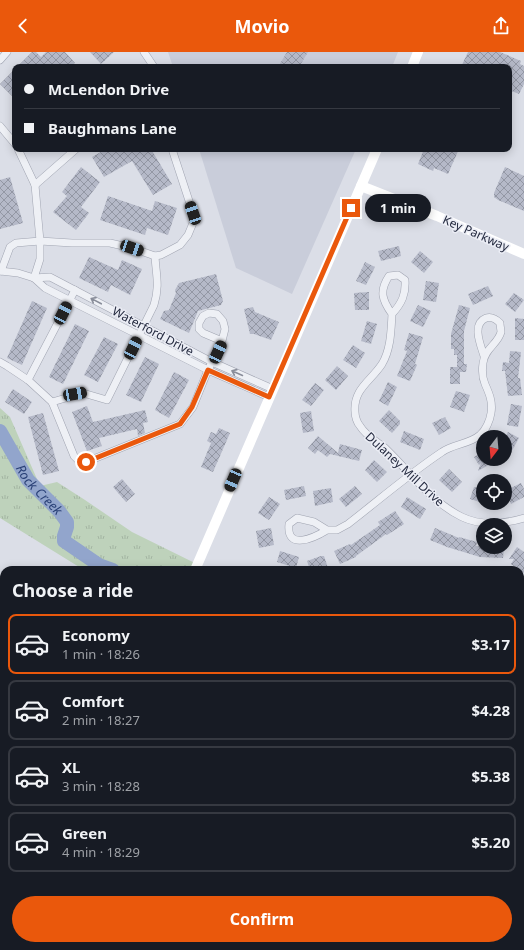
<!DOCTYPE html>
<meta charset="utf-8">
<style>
body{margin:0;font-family:"Noto Sans",sans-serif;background:#242831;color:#f1f3f6;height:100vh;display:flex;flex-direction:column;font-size:15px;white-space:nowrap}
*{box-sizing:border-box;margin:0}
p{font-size:13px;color:#9ea1a6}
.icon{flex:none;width:22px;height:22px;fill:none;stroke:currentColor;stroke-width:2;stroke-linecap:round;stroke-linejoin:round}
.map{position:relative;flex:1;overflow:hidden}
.panel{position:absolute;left:0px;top:514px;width:524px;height:384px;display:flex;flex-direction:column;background:#171b24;border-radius:12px 12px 0 0;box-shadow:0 2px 10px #0003}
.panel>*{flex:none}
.banner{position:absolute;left:12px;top:12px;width:500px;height:88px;border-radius:8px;box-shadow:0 2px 10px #0003;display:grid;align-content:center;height:88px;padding:0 12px;background:#171b24}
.needle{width:26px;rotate:196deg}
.fabs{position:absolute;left:476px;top:378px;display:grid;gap:8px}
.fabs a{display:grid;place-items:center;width:36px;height:36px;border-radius:50%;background:#171b24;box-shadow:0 2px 10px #0003;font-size:20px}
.end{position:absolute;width:18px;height:18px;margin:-9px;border:5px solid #ea580c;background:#fff;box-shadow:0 0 0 2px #fff}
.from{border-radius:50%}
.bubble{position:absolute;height:28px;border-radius:14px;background:#171b24;box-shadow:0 2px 10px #0003;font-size:13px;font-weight:700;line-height:28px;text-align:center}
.car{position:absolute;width:12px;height:24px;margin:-12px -6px;border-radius:5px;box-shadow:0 0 3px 1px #0007;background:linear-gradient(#222 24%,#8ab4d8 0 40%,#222 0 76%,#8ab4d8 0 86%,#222 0)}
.banner b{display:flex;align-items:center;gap:14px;height:38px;font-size:15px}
.banner b+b{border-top:1px solid #363941}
.banner i{width:10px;height:10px;background:#f1f3f6}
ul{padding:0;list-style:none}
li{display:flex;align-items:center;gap:12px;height:60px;margin:0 8px 6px;padding:0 4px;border:2px solid #363941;border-radius:8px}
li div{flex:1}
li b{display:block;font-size:15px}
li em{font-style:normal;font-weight:700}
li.active{border-color:#ea580c}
li>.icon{width:36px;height:36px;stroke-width:1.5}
h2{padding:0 12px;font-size:18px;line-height:48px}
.primary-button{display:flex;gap:8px;margin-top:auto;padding:8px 12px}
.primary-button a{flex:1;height:46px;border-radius:24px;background:#ea580c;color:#fff;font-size:16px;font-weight:700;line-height:46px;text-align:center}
header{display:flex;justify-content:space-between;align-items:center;height:52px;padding:0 12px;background:#ea580c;color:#fff;font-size:18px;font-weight:700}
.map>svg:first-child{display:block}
.built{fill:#c9cdda}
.grass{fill:url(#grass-tufts)}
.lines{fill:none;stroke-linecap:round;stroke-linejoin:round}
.stream{stroke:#92a5cc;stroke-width:2.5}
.river{stroke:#92a5cc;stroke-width:14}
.building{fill:url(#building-cross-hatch)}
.street-casing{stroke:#a0a4b1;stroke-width:8}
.street{stroke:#eef0f5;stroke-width:7}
.secondary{stroke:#fff;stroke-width:10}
.oneway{stroke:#898d9a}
.route{stroke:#ea580c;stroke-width:5}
.labels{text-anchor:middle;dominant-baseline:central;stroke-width:3;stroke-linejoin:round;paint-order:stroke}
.street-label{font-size:12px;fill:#242a3f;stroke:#ebedf5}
.water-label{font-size:13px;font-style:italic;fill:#2a4177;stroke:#ebedf5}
</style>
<header><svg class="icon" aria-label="back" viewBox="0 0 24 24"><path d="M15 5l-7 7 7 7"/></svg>Movio<svg class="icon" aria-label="share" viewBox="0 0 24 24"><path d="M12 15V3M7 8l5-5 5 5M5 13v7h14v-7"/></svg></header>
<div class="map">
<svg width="524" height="898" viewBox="0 0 524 898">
<defs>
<pattern id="grass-tufts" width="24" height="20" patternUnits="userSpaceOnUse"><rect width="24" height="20" fill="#bed2bb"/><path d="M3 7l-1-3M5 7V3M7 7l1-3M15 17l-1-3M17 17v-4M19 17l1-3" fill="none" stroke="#a3b4a2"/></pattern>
<pattern id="building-cross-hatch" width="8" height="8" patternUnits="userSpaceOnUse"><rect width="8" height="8" fill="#b5b9c8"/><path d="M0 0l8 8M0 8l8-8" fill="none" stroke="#9397a4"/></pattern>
</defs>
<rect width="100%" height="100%" fill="#dbdee7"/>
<g class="built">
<polygon points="168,0 398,0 392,15 173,15"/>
<polygon points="199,97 356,97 292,242 236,216"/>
</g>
<g class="grass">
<polygon points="0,356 10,365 40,434 57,430 85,448 132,480 209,518 84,518 0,466"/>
<polygon points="520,539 524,541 524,599 520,599"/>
</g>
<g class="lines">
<polyline class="stream" points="520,584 524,583"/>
<path class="river" id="s1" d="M0,379L28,428L59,459L67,470V475L64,484V489L99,513L113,518"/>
</g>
<g class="building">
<polygon points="32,0 36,0 41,5 46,0 65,0 75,11 71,15 17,15"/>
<polygon points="90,0 114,0 101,12"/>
<polygon points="287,0 308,0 299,15 278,15"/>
<polygon points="468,0 500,0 521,9 520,12 524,14 524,32 519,42 509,38 509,15 461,15"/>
<polygon points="15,17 15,47 0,32"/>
<polygon points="106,97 151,97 172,132 153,143 132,109 104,125 92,105"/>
<polygon points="424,97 459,97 448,122 434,116 433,119 418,112"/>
<polygon points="81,115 100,130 81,155 89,161 76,178 53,160 67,144 62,140"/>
<polygon points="505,115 524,124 524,159 498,148 494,145 494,141"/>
<polygon points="10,125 23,171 0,177 0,128"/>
<polygon points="108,144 152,159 155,149 177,156 168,183 147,176 145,183 100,168"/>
<polygon points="399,194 401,204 381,209 378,199"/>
<polygon points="420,199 433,210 424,221 411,210"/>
<polygon points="89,205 118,218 122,208 142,217 130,243 111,233 108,240 79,226"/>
<polygon points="365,210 375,215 366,233 356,229"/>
<polygon points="216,222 223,249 221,253 198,259 189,281 160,267 164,259 169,258 176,241 175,238 179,231"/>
<polygon points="426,229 439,231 436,250 423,248"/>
<polygon points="488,234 493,244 473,253 468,242"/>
<polygon points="369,240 369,258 355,258 354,241"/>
<polygon points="514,241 524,248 515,260 505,252"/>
<polygon points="32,249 47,256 22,313 7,306"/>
<polygon points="418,253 431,259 423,275 410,269"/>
<polygon points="459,253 470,256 464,279 464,312 467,312 466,320 460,320 460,332 450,332 450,315 457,315 457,303 454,303 454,297 451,297 451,282"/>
<polygon points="253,255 255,260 279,270 271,288 254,282 250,282 244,257"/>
<polygon points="515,266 524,267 524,288 515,288"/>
<polygon points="367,269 377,272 371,292 361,289"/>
<polygon points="75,272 89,279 63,332 49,325"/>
<polygon points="409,281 423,285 415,312 417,313 410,329 397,324 407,299 404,298"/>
<polygon points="104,285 118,292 98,330 84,323"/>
<polygon points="353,293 365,301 356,316 343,308"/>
<polygon points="510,299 521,300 518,326 520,326 522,343 508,344 505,319 502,319 503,310 509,311"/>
<polygon points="145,305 159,312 141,350 126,343"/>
<polygon points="337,314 348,324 336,338 325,328"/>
<polygon points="174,320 189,328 169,366 155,358"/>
<polygon points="388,330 397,335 388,354 379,349"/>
<polygon points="315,331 324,338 311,354 302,348"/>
<polygon points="13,337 32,350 24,362 5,350"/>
<polygon points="456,339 470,343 464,360 450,355"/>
<polygon points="511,352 522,354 518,375 507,373"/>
<polygon points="87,354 93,370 145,358 148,370 143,371 145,381 138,384 137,377 99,386 102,394 87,399 72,360"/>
<polygon points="389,358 400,369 400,372 392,381 379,369"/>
<polygon points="311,359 314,379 303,381 300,361"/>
<polygon points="43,361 59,419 43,423 28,365"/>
<polygon points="445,365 451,376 439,383 432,371"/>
<polygon points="219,376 230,381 213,420 201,415 211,391 207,389 211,380 216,382"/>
<polygon points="404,379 424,387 420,398 400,390"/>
<polygon points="508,380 519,386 509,404 505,402 505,386"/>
<polygon points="318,384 338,401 340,392 362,398 359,409 330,402 327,405 318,398 315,402 308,396"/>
<polygon points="483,400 483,407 499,407 478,419 481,411 479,413 474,405"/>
<polygon points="374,408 387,420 377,430 365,418"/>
<polygon points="449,417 462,430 452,440 439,428"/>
<polygon points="122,427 135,442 126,450 113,435"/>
<polygon points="521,431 524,437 524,445 511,452 505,439"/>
<polygon points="304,434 306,444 286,448 284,438"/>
<polygon points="355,434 362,442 346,455 339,447"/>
<polygon points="474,435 483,437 483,451 470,447"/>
<polygon points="331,436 333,450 315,454 313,439"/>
<polygon points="269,445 280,452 269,468 258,461"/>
<polygon points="407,445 426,457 420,467 401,455"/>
<polygon points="395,459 404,472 387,483 386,482 356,504 356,505 340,512 334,499 350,492 351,493 380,473 378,470"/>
<polygon points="271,476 274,493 259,496 256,479"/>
<polygon points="435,476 459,486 459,485 477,490 476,494 504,496 503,506 480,505 447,495 430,488"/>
<polygon points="517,495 524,500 524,521 511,512 514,507 509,507"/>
<polygon points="280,499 299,505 296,516 277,510"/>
<polygon points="321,504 324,504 328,516 322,518 310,518 307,509"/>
</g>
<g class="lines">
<g class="street-casing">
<g id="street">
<polyline points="144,0 154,15"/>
<polyline points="0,8 7,0"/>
<polyline points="0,74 15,92"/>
<polyline points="18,97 35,133 40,189 40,207 34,226"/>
<polyline points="35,133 76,97"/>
<polyline points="0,219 18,221 34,226 50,225 212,310 273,337"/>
<polyline points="1,219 10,195 16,191 40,189 72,191 110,191 132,196 155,204 161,203 180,193 188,183 193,171 193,161 172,97"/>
<polyline points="34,226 45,236 208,318 269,345"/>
<path d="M392,262C402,251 406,242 405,228L398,223L389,224C379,239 382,248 392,262C391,278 391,297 382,312C371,329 353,337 355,360C355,364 357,371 360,374C366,384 376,389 385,396C409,419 431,450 462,465C481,474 504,472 524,466"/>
<polyline points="0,310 7,314 28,328 52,350 74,404 78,408 86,410 180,372 193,355 208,318 222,289 225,277 223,269 217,262 209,261 203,264 199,271 199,277 203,281 222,289"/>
<polyline points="28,328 75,238"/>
<path d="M52,350L83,341L107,348L154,253C160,233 156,223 155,204"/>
<path d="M327,478C314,486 286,499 289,472L297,466L314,470L327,478H337L348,472C379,448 409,422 442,400C453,392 470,392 480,383C486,378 490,368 491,361C493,350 489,341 485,332C482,325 482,318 483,311C485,296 498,292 501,280C501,278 500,274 500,271C496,267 492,264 486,266C471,272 481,294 484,304"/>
<polyline points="0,551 4,552"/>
<polyline points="0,581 4,570"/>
<polyline points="520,780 524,780"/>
<polyline points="410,898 411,894"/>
</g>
</g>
<use href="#street" class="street"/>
<g class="secondary">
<polyline points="412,15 418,0"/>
<polyline points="361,134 437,164 524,202"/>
<polyline points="195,518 377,97"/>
<polyline points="0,820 4,822"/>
<polyline points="94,894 98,898"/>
<polyline points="19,898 22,894"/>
</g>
</g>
<defs><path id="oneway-shaft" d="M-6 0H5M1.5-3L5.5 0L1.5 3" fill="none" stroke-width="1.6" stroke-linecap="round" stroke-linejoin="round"/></defs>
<g class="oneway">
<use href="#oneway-shaft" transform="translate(96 249) rotate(-152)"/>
<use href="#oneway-shaft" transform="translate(237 321) rotate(-156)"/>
</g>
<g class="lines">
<polyline class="route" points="86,410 180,372 192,355 208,318 269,345 351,156"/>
</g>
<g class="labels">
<g class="street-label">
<text transform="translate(476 181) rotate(24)">Key Parkway</text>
<text transform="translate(153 279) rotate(28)">Waterford Drive</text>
<text transform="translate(405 417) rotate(43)">Dulaney Mill Drive</text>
</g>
<g class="water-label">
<text stroke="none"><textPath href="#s1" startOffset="71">Rock Creek</textPath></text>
</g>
</g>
</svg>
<div class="fabs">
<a><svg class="needle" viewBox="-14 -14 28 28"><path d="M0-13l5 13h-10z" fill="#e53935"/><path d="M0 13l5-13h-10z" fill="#9ea1a6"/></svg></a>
<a><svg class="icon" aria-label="locate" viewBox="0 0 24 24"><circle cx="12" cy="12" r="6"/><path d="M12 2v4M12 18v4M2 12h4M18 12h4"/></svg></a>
<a><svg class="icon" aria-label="layers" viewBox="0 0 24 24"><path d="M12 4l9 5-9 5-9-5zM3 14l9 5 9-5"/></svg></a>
</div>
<i class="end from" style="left:86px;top:410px"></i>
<i class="end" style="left:351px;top:156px"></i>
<div class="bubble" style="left:365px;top:142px;width:66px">1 min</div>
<i class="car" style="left:193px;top:161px;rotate:341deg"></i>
<i class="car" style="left:132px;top:196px;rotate:109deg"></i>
<i class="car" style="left:63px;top:261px;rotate:27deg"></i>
<i class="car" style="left:133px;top:296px;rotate:26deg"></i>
<i class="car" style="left:218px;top:300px;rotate:25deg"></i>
<i class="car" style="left:75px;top:342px;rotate:80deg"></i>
<i class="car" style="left:233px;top:428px;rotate:203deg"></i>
<div class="banner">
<b><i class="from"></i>McLendon Drive</b>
<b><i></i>Baughmans Lane</b>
</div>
<section class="panel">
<h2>Choose a ride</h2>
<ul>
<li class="active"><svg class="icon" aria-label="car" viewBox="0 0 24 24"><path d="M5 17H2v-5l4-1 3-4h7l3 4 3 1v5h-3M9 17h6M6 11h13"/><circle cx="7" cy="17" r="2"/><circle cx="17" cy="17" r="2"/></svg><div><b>Economy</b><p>1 min · 18:26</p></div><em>$3.17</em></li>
<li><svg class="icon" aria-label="car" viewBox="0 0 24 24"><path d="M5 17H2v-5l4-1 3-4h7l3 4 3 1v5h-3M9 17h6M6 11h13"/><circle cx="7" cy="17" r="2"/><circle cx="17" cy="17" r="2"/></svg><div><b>Comfort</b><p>2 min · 18:27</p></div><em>$4.28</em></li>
<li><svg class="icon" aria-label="car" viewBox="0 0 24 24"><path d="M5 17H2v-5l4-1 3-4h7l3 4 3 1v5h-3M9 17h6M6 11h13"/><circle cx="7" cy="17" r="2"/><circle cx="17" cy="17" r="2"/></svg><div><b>XL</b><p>3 min · 18:28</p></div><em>$5.38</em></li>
<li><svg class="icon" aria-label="car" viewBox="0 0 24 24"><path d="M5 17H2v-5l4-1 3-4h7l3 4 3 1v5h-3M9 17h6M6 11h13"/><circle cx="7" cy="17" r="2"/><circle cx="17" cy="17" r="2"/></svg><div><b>Green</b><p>4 min · 18:29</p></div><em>$5.20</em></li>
</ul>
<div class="primary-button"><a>Confirm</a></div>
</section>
</div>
